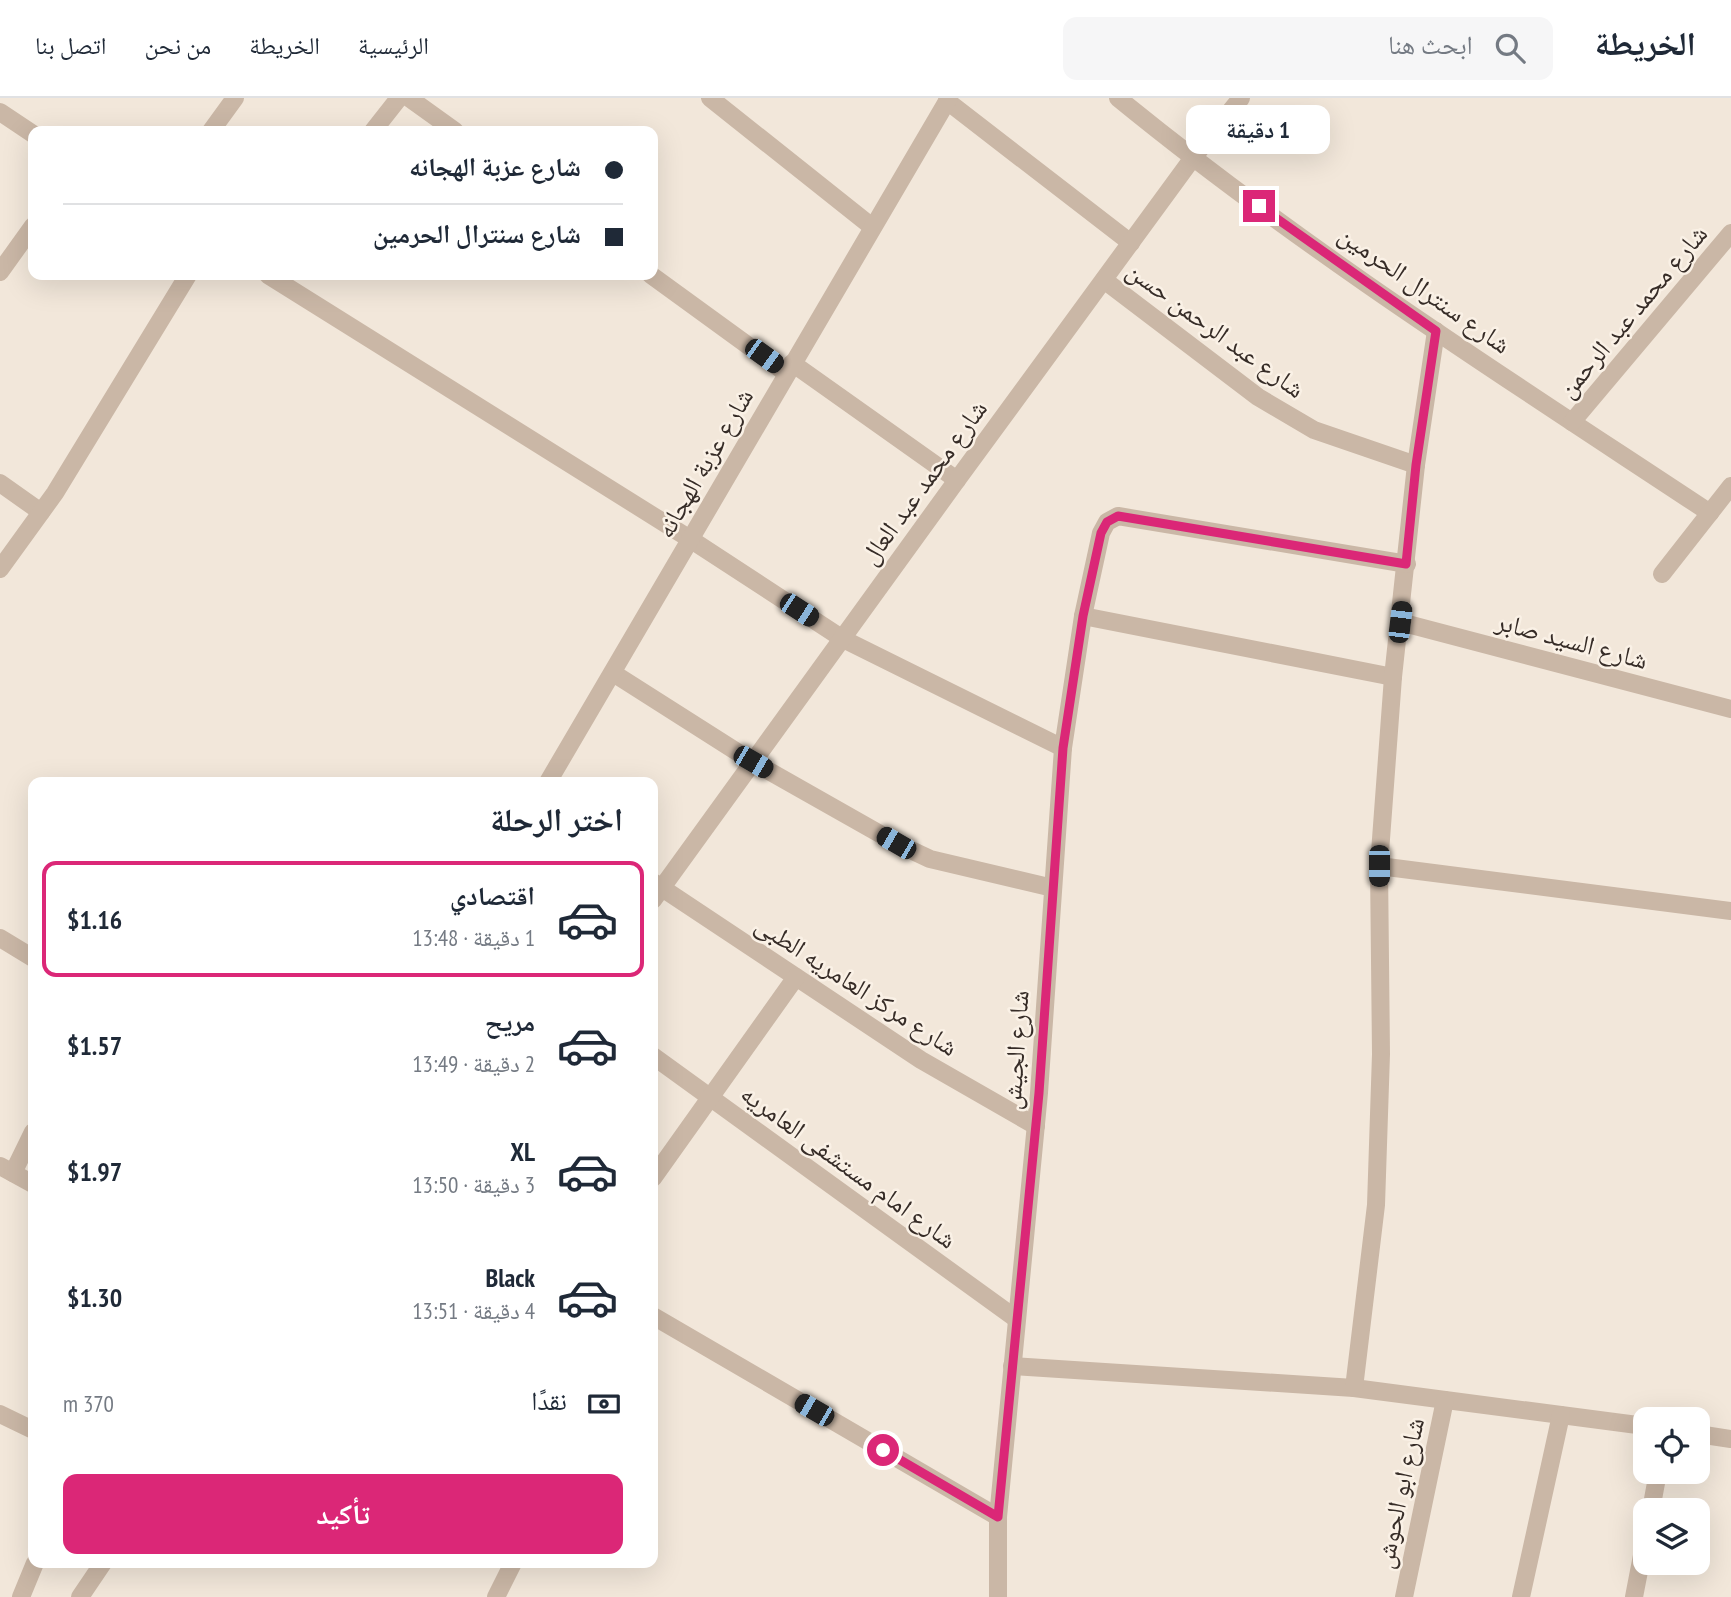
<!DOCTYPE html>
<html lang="ar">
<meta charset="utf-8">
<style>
body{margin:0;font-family:"PT Sans Narrow","Noto Naskh Arabic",sans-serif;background:#f6f6f7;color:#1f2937;direction:rtl;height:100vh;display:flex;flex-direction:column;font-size:26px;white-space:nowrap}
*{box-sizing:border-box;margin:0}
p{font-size:23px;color:#747a83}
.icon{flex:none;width:38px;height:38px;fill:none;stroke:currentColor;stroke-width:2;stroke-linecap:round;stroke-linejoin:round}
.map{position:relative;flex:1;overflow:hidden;direction:ltr}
.drawer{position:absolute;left:28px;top:679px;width:630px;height:791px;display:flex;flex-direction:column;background:#fff;border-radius:14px;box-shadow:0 7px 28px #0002;direction:rtl}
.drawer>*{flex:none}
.hud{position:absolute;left:28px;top:28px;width:630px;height:154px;border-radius:14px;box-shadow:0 7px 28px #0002;direction:rtl;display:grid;align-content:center;height:154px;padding:0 35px;background:#fff}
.tools{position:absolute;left:1633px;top:1309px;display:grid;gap:14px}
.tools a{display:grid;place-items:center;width:77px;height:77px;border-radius:14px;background:#fff;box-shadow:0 7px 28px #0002;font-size:35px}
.end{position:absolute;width:32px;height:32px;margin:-16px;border:9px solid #db2777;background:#fff;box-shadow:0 0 0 4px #fff}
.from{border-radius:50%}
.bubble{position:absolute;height:49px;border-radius:14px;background:#fff;box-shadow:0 7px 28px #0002;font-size:23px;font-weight:700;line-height:49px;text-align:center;direction:rtl}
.car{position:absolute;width:21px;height:42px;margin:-21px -10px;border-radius:9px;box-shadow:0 0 5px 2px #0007;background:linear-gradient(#222 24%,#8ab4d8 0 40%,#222 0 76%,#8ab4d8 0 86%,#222 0)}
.hud b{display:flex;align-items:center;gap:24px;height:66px;font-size:26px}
.hud b+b{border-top:2px solid #e0e1e3}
.hud i{width:18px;height:18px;background:#1f2937}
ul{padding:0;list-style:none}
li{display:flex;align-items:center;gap:21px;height:116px;margin:0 14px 10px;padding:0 21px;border:4px solid transparent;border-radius:14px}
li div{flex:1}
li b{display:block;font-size:26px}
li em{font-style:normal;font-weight:700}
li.current{border-color:#db2777}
li>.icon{width:63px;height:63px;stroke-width:1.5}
h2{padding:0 35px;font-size:32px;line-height:84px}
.pay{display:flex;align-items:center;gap:18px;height:77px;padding:0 35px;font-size:26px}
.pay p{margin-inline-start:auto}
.button{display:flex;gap:14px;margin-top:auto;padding:14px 35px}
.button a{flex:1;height:80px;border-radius:14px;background:#db2777;color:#fff;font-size:28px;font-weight:700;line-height:80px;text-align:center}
header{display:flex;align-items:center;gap:42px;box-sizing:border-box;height:98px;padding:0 35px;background:#fff;border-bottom:2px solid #e0e1e3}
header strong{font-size:33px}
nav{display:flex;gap:38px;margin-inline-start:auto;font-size:24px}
.search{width:490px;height:63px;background:#f6f6f7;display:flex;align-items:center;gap:18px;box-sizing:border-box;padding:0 24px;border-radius:14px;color:#747a83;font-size:26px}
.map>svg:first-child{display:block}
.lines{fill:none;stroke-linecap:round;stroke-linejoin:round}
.street{stroke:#cab7a6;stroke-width:18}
.route{stroke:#db2777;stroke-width:9}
.labels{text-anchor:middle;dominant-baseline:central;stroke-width:5;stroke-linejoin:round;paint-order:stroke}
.street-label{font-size:26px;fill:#362c27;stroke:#faf1e6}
</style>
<header>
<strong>الخريطة</strong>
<div class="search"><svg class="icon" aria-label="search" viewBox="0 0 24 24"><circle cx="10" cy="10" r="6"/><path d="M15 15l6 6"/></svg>ابحث هنا</div>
<nav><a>الرئيسية</a><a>الخريطة</a><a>من نحن</a><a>اتصل بنا</a></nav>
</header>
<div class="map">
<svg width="1731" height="1499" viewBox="0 0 1731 1499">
<rect width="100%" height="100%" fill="#f2e7da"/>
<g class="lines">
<g class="street">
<polyline points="409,0 455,33"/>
<polyline points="710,0 871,128"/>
<path d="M1118,0C1304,152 1509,282 1710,415"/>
<polyline points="947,3 1131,145"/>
<polyline points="0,14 33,36"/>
<polyline points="211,33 235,0"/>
<polyline points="373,33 399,0"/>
<polyline points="0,174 33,128"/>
<polyline points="268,177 690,441 843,541 1063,650"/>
<polyline points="651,177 786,275"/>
<polyline points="1104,182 1258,299 1314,332 1416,367"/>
<polyline points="792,265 957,382"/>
<polyline points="1572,324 1731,135"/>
<polyline points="0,385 41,414"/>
<polyline points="0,471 55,395 188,177"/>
<polyline points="1662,476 1731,388"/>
<polyline points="1083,518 1393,579"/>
<polyline points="1400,524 1731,611"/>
<polyline points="613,575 753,664 896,745 930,761 1053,790"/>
<polyline points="548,684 949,0"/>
<polyline points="1379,768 1731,813"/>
<polyline points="653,784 921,962 1036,1028"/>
<polyline points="653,802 957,382 1192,61 1241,0"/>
<polyline points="0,840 33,860"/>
<polyline points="653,958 1015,1220"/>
<polyline points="0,1068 33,1086"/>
<polyline points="13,1075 33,1034"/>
<polyline points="653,1080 796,879"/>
<polyline points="653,1218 998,1419"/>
<polyline points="1012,1268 1354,1290 1645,1328"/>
<polyline points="1354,1290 1376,1107 1381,956 1379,768 1393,579 1416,367 1436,233"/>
<polyline points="0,1316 33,1332"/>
<polyline points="1698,1336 1731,1341"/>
<polyline points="1651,1412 1658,1374"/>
<polyline points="21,1499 35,1465"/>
<polyline points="80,1499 103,1465"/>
<polyline points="496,1499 513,1465"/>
<polyline points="998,1499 998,1419 1039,995 1063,650 1083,518 1101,435 1107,424 1118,418 1407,466"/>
<polyline points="1404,1499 1445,1302"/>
<polyline points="1521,1499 1561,1317"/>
<polyline points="1634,1499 1645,1442"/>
</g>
</g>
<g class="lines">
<polyline class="route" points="883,1352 998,1419 1039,995 1063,650 1083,518 1101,435 1107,424 1118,418 1406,466 1416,367 1436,233 1259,108"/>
</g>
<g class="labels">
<g class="street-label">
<text transform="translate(1425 191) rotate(35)">شارع سنترال الحرمين</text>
<text transform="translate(1632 213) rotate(-50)">شارع محمد عبد الرحمن</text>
<text transform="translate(1216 231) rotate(36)">شارع عبد الرحمن حسن</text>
<text transform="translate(704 365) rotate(-60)">شارع عزبة الهجانه</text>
<text transform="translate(923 384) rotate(-54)">شارع محمد عبد العال</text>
<text transform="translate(1572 542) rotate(15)">شارع السيد صابر</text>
<text transform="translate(857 887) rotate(33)">شارع مركز العامريه الطبى</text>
<text transform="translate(1015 952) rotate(-86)">شارع الجيش</text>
<text transform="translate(849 1068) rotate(36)">شارع امام مستشفى العامريه</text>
<text transform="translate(1399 1395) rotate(-78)">شارع ابو الحوش</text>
</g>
</g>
</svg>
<div class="tools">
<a><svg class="icon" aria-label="locate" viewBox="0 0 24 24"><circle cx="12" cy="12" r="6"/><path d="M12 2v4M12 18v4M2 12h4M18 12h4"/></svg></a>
<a><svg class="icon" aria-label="layers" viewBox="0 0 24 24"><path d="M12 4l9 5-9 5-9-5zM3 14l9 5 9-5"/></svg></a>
</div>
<i class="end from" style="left:883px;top:1352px"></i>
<i class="end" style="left:1259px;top:108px"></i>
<div class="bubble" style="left:1186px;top:7px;width:144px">1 دقيقة</div>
<i class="car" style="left:764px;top:258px;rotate:126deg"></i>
<i class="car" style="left:799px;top:512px;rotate:123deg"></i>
<i class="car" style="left:1400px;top:524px;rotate:7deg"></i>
<i class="car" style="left:753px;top:664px;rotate:120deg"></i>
<i class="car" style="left:896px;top:745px;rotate:300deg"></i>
<i class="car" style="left:1379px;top:768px;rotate:180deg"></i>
<i class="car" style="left:814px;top:1312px;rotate:300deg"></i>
<div class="hud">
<b><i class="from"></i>شارع عزبة الهجانه</b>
<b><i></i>شارع سنترال الحرمين</b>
</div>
<section class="drawer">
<h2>اختر الرحلة</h2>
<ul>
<li class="current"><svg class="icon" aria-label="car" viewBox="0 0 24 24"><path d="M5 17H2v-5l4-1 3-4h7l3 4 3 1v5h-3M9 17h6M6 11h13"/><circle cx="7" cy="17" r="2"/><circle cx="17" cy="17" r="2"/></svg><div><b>اقتصادي</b><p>1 دقيقة · 13:48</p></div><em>$1.16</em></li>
<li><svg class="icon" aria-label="car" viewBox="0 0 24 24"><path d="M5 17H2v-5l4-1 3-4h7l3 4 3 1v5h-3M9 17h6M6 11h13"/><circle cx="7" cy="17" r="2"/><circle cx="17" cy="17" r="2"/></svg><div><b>مريح</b><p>2 دقيقة · 13:49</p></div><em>$1.57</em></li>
<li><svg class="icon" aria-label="car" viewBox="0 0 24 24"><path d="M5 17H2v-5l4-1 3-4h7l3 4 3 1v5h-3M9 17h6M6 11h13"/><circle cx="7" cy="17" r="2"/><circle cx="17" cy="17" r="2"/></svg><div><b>XL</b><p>3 دقيقة · 13:50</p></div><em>$1.97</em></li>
<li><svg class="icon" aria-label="car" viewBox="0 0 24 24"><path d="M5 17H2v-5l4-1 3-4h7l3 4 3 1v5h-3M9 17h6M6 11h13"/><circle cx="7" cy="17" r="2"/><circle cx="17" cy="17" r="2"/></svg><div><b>Black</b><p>4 دقيقة · 13:51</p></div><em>$1.30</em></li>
</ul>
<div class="pay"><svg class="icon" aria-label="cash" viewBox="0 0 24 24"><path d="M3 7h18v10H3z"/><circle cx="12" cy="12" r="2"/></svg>نقدًا<p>370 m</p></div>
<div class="button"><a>تأكيد</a></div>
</section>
</div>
